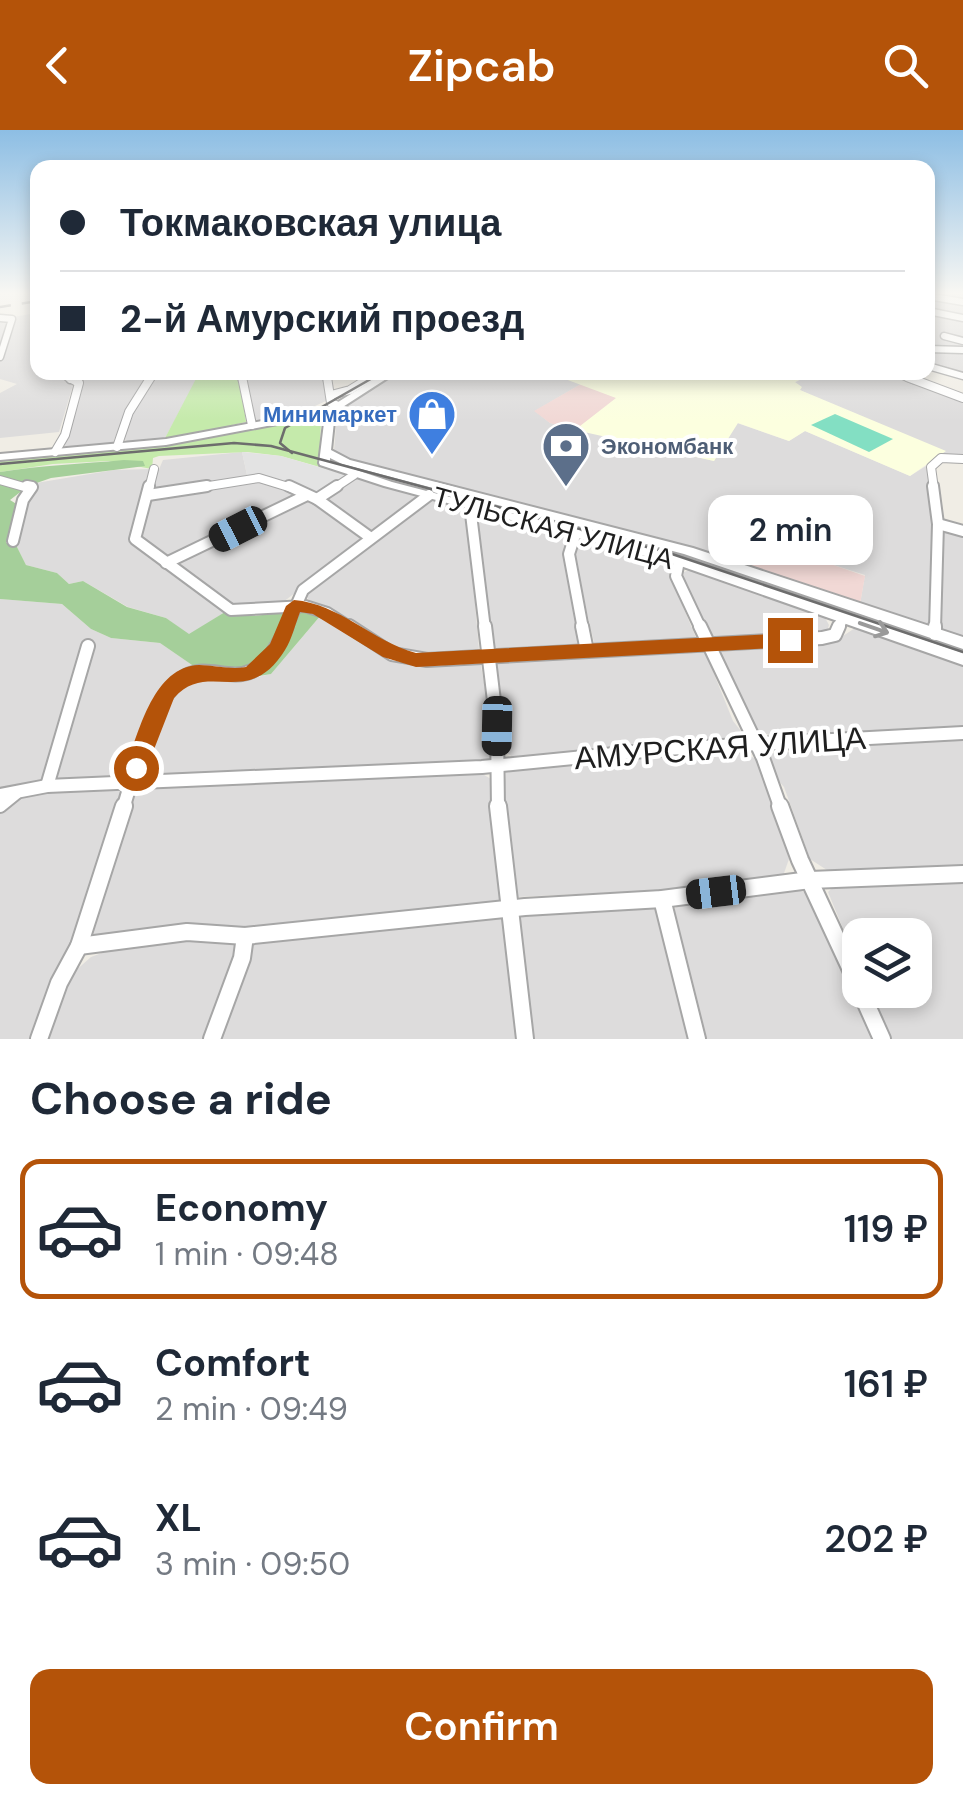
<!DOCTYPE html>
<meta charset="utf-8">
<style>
body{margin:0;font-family:"DM Sans",sans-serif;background:#f6f6f7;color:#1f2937;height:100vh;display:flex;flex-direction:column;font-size:38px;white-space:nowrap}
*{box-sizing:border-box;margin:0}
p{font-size:32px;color:#747a83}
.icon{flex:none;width:55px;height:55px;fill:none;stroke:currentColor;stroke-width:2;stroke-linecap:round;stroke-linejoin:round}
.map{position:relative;height:909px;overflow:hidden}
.panel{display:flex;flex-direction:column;background:#fff;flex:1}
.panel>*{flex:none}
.top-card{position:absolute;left:30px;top:30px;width:905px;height:220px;border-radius:20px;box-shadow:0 5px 15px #0003;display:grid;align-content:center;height:220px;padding:0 30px;background:#fff}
.controls{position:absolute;left:842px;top:788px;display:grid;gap:20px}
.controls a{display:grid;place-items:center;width:90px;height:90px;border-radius:20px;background:#fff;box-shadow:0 5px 15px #0003;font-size:50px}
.end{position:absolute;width:45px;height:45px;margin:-22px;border:12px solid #b45309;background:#fff;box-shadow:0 0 0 5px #fff}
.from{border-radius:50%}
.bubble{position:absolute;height:70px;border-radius:20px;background:#fff;box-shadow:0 5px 15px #0003;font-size:32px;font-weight:600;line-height:70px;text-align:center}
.car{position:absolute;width:30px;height:60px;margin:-30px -15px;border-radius:12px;box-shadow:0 0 8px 2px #0007;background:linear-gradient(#222 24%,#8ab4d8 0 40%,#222 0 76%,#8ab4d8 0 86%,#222 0)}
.top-card b{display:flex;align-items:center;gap:35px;height:95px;font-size:38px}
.top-card b+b{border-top:2px solid #e0e1e3}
.top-card i{width:25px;height:25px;background:#1f2937}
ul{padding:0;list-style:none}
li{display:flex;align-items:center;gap:30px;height:140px;margin:0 20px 15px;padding:0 10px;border:5px solid transparent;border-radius:20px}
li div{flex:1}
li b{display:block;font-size:38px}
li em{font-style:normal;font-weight:600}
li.current{border-color:#b45309}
li>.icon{width:90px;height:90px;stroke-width:1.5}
h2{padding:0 30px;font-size:45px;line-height:120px}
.primary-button{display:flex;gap:20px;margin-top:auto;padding:20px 30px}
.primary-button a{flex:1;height:115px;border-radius:20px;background:#b45309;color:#fff;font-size:40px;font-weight:600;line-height:115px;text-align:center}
header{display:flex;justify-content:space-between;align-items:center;height:130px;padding:0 30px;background:#b45309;color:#fff;font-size:45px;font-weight:600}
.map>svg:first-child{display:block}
.residential{fill:#dddcdc}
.commercial{fill:#f1d8d5}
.education{fill:#fcffdf}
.grass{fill:#c5eaab}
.forest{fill:#a5cf9a}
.pitch{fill:#83dfc3}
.parking{fill:#e3e3e3}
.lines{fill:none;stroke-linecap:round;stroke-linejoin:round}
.minor-far4-casing{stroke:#a6a6a6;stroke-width:9}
.minor-far3-casing{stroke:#a6a6a6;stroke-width:10}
.minor-far2-casing{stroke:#a6a6a6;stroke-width:14}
.minor-far1-casing{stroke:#a6a6a6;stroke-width:16}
.minor-casing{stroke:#a6a6a6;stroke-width:20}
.tertiary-casing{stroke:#a6a6a6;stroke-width:4}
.minor-far4{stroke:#fff;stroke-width:6}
.minor-far3{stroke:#fff;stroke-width:8}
.minor-far2{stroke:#fff;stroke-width:10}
.minor-far1{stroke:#fff;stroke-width:12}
.minor{stroke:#fff;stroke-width:16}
.tertiary{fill:#fff;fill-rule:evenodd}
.tram{stroke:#6d6d6d;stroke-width:2.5}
.rail{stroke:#6d6d6d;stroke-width:2.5;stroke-dasharray:11 11;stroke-linecap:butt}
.oneway{stroke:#9a9a9a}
.route{fill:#b45309}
.labels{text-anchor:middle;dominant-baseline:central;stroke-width:8;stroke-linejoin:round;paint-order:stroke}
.far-shop-label{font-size:22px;font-weight:bold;fill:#366cbe;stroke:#fff;text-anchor:end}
.far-service-label{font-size:22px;font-weight:bold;fill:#4e5e75;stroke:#fff;text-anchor:start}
.street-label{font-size:28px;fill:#1f1f1f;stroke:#fff}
.near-street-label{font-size:32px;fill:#1f1f1f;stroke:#fff}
</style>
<header><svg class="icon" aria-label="back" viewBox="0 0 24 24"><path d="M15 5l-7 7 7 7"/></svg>Zipcab<svg class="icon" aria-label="search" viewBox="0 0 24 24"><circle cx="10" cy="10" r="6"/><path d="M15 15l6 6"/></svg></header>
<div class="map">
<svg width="963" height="909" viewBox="0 0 963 909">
<rect width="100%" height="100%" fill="#f0ede5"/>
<g class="residential">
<polygon points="928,164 963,164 963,245 928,235"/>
<polygon points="37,183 38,242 66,243 65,250 73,255 59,302 0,308 0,263 17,254 0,249 0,189"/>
<polygon points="397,242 549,243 581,254 535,281 550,293 714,331 737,293 789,311 805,301 910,346 926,336 935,369 932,493 924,496 860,474 865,445 818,430 820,421 730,393 714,426 353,332 334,321 337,283"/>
<polygon points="72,243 151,243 129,274 112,315 70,319 64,315 83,253 72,248"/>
<polygon points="157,243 200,243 164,310 130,313 124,309 132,281"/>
<polygon points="243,243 321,243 328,270 300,283 257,291 249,283 250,262"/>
<polygon points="813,243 889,243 963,269 963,328 938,327 800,260 794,253"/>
<polygon points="242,322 247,345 208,355 151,358 163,330"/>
<polygon points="152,339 132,408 225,482 189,505 166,488 128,477 83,451 69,454 57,443 26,435 15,413 26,370 36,353 114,340"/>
<polygon points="357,348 416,365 418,367 371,402 322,370"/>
<polygon points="245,350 279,353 298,366 166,429 140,411 140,389 149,370"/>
<polygon points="309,370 360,408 360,412 282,473 240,481 174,436 176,430 298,371"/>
<polygon points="436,370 467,379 479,520 416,526 390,520 309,470 305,464 426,372"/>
<polygon points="483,381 568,405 565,423 574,457 581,518 498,525 491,519 475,385"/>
<polygon points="942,400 963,402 963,509 947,504 940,496"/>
<polygon points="586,408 663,429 697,510 595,516 572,424 575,416"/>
<polygon points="692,439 823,484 829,495 827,501 715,511 709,506 683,447 684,442"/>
<polygon points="0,469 62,474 91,499 111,508 160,513 192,535 179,544 128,641 118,647 60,651 0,672"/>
<polygon points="321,485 387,524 480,531 492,596 492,624 488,630 226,646 144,645 142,636 170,564 185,551 210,545 239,551 271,544"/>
<polygon points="855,498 963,532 963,598 775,608 754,598 720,524 722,520 840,508"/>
<polygon points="700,520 706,524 733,591 748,610 515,629 501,618 494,533"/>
<polygon points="963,607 963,736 830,742 810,729 784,657 773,644 769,629 772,623"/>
<polygon points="740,621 756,629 771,665 789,729 783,746 662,760 517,767 501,702 506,639"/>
<polygon points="479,642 491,649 501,769 495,774 250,799 99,809 90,805 88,795 134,665 147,656"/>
<polygon points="117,658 124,660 124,665 104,709 104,721 77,799 35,909 0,909 0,678 27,663"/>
<polygon points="955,750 963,754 963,909 891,909 869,860 915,860 915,805 860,805 860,840 828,762 834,756"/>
<polygon points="795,760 806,762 813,770 875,909 702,909 672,787 675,778 683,773"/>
<polygon points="648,775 657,779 692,909 530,909 518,790 524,785"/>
<polygon points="495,787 503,789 521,909 218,909 251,815 257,808"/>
<polygon points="185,806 237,809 236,830 213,882 206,909 45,909 64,851 91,827 126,814"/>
</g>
<g class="commercial">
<polygon points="581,254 617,268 575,300 550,293 534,281"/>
<polygon points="729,393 821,422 819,430 865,446 860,474 714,426"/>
</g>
<polygon class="education" points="549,243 813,243 795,252 802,257 800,260 946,321 910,346 805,301 789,311 738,293 714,331 575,300 616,268"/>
<g class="grass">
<polygon points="199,243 239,243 246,292 164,310"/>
<polygon points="308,286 321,293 319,332 327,339 281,326 247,322 159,326 153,328 152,339 108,331 53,334 0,342 0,328 188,311"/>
</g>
<path class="forest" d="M124,330L143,331L145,336L51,348L28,356L10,370L18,375L6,413H15L26,435L57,443L69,454L83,451L127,477L166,488L189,504L225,482C256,494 290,473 321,485L271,544L259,546L192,535L160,513L111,508L91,499L62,474L0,469V342C42,335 82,334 124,330Z"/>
<polygon class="pitch" points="835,284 893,309 869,322 811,295"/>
<polygon class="parking" points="242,322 281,326 346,345 318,366 282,350 247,345"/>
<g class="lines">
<g class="minor-far4-casing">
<g id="minor-far4">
<polyline points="928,166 963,172"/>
<polyline points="928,181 963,188"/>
<polyline points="0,188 12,189 0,227"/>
<polyline points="944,206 963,211"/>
<polyline points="928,219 963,220"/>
<polyline points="928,236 963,246"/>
<polyline points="69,242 70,250"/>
<polyline points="241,242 242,250"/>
<polyline points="326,242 327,250"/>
<polyline points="894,242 914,250"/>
<polyline points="149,250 154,242"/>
<polyline points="367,250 379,242"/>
</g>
</g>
<g class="minor-far3-casing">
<g id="minor-far3">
<polyline points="242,247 252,295"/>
<polyline points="327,247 331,273 338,276"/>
<polyline points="907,247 963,268"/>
<polyline points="331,265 350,260 371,247"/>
<polyline points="117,317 129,282 151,247"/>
<polyline points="55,322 65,305 79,253 68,247"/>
<polyline points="0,350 31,359"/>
<polyline points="149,359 154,339"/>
<polyline points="190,359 259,348 295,359"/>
<polyline points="333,359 354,345"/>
<polyline points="934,359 931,337 941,328 963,329"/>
</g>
</g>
<g class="minor-far2-casing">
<g id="minor-far2">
<polyline points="149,356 135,409 231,480 305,476 327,483 352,499"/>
<polyline points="289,356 317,369 337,356"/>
<polyline points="933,356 938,394 935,499"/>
<polyline points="148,365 207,356"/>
<polyline points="317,369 371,408"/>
<polyline points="474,376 471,384 485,499"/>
<polyline points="938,394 963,401"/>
<polyline points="576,402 569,424 583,499"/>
<polyline points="13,411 23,370 32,357 27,356"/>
<polyline points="679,431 676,446 701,499"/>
<polyline points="166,433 305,366"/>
<polyline points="286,499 303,460 429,365"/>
<polyline points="838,499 843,487"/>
</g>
</g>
<g class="minor-far1-casing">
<g id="minor-far1">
<polyline points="349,496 392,524 427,530 822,508 835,505 839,496"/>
<polyline points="485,496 497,596 498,679"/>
<polyline points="582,496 587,521"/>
<polyline points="700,496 763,628 781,679"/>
<polyline points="935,504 935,496"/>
<polyline points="47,656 88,516"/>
<polyline points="0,665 47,656 482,637 665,619 963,603"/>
<polyline points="0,676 16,663"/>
<path d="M123,679C134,643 151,574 180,550C214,521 249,582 287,496"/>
</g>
</g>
<g class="minor-casing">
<g id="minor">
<polyline points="498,676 525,909"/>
<polyline points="780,676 800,730 860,859"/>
<polyline points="662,769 697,909"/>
<polyline points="79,816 187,802 245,806 525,777 662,769 810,750 963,744"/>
<polyline points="860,860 882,909"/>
<polyline points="39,909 59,853 79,816 124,676"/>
<polyline points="212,909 242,828 245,806"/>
</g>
</g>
<g class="tertiary-casing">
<polygon id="tertiary" points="386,242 397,242 335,282 331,320 350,330 693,418 963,507 963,519 684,424 342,334 330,328 330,331 392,352 684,428 963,523 963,535 675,434 384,356 320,335 319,333 325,285 166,315 0,330 0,324 166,309 327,279"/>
</g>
<use href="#minor-far4" class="minor-far4"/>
<use href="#minor-far3" class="minor-far3"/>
<use href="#minor-far2" class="minor-far2"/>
<use href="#minor-far1" class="minor-far1"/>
<use href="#minor" class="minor"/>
<use href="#tertiary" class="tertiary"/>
<g class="tram">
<polyline points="292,323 280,313 285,298 383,242"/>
<polyline points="0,334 234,313 271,316 669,423 963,522"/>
</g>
<polyline class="rail" points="0,177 38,171"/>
</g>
<defs><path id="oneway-shaft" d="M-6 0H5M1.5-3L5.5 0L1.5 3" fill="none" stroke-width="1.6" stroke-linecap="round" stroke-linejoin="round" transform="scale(2.5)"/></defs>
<use class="oneway" href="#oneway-shaft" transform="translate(874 498) rotate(19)"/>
<linearGradient id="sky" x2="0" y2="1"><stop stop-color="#8dbee4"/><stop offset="0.56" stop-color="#f8f7f3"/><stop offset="1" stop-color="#f8f7f3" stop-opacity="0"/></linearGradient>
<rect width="963" height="291" fill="url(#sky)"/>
<path class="route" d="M294,470C340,474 372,511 416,523L790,503L799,510L790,517L416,537L383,527L313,484L300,482C295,495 292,509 285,520C248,580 207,529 174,568L144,645H128L125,638C139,604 152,537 199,535C214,535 230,540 246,537L270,514L286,476Z"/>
<defs>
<g id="shop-pin" transform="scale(2.5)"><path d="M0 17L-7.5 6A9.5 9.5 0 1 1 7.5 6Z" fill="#3f7fe0" stroke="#fff"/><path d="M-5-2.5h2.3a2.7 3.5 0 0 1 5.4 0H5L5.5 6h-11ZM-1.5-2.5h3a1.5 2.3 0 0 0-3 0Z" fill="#fff"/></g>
<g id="bank-pin" transform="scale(2.5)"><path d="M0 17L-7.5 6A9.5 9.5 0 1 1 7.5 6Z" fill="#5c6f8a" stroke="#fff"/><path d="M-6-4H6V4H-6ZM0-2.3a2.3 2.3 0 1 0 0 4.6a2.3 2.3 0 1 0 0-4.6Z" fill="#fff"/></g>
</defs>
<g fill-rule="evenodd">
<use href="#shop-pin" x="432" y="284"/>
<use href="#bank-pin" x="566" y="316"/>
</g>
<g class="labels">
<g class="far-shop-label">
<text x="397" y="284">Минимаркет</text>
</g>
<g class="far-service-label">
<text x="601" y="316">Экономбанк</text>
</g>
<g class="street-label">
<text transform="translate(553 398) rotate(15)">ТУЛЬСКАЯ УЛИЦА</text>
</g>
<g class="near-street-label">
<text transform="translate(720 618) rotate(-4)">АМУРСКАЯ УЛИЦА</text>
</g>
</g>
</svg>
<div class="controls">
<a><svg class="icon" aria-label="layers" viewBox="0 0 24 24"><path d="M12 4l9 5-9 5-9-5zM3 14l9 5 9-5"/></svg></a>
</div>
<i class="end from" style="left:136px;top:638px"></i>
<i class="end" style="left:790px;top:510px"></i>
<div class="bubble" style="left:708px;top:365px;width:165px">2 min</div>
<i class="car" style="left:238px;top:399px;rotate:243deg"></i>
<i class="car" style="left:497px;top:596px;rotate:181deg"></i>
<i class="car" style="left:716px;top:762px;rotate:263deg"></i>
<div class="top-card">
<b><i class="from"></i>Токмаковская улица</b>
<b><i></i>2-й Амурский проезд</b>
</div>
</div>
<section class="panel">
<h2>Choose a ride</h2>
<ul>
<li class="current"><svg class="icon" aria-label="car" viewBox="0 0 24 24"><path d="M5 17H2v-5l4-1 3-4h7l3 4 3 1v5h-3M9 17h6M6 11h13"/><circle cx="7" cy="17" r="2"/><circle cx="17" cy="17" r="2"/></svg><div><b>Economy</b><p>1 min · 09:48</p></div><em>119 ₽</em></li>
<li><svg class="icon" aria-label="car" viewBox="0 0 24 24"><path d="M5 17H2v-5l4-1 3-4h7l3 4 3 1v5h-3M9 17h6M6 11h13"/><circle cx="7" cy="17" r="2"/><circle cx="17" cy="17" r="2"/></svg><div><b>Comfort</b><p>2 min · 09:49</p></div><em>161 ₽</em></li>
<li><svg class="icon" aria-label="car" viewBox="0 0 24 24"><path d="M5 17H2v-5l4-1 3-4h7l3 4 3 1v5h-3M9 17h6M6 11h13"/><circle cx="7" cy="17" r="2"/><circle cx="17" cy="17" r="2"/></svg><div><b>XL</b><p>3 min · 09:50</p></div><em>202 ₽</em></li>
</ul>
<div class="primary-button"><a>Confirm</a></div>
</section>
